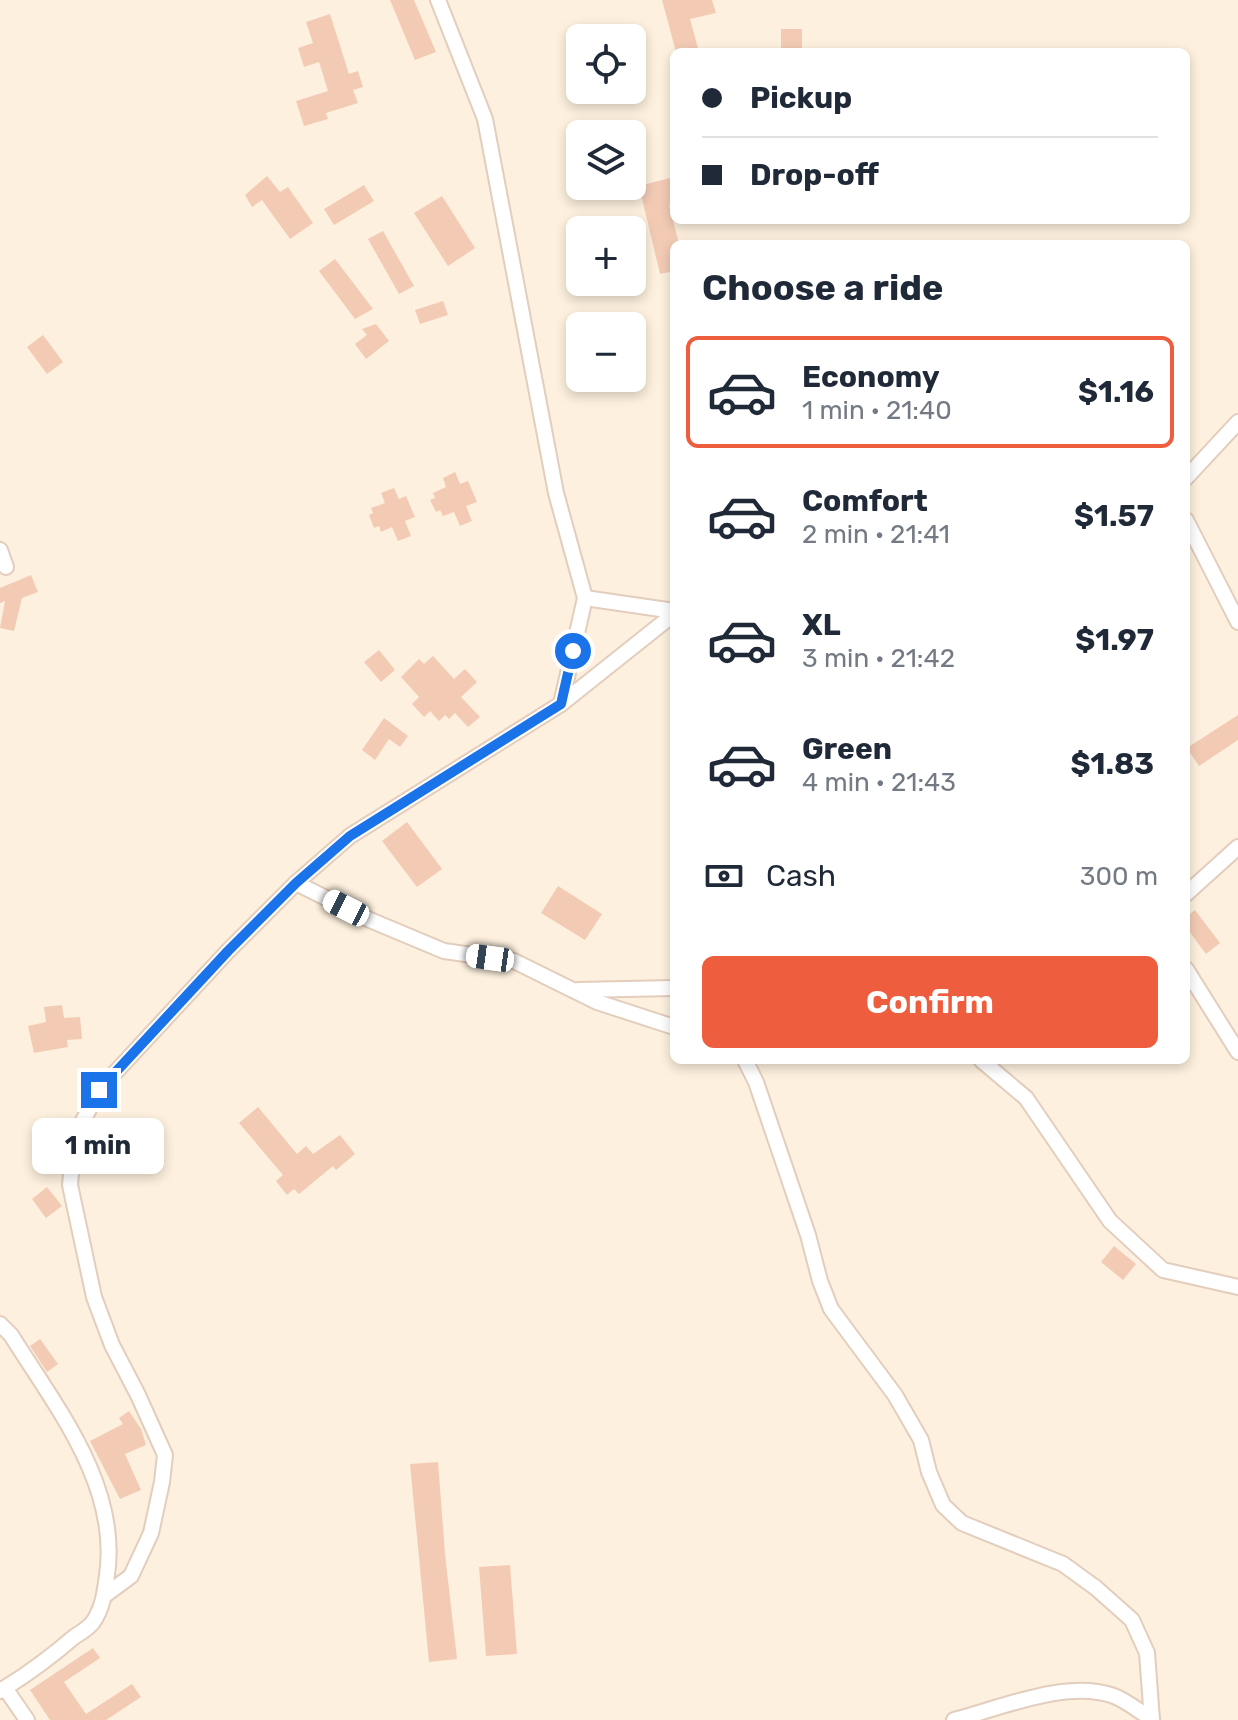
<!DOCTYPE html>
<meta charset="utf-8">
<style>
body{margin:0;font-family:Rubik,sans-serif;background:#f6f6f7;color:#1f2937;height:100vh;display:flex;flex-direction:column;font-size:30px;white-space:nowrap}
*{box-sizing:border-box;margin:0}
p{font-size:26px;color:#747a83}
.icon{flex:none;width:44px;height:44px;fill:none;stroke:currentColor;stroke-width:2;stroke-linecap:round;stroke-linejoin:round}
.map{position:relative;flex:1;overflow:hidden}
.drawer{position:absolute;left:670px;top:240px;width:520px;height:824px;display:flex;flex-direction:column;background:#fff;border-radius:12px;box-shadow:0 4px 12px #0003}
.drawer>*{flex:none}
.hud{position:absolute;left:670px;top:48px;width:520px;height:176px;border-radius:12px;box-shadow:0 4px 12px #0003;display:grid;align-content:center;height:176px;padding:0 32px;background:#fff}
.controls{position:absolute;left:566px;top:24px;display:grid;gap:16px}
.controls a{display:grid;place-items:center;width:80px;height:80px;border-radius:12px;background:#fff;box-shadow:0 4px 12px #0003;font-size:40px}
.end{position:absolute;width:36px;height:36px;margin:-18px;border:10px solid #1a73e8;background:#fff;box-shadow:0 0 0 4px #fff}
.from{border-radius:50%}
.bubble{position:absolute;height:56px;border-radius:12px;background:#fff;box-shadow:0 4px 12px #0003;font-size:26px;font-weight:700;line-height:56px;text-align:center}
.car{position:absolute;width:24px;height:48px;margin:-24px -12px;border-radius:10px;box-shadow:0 0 6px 2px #0007;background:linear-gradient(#fff 24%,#345 0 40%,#fff 0 76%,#345 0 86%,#fff 0)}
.hud b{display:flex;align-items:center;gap:28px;height:76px;font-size:30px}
.hud b+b{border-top:2px solid #e0e1e3}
.hud i{width:20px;height:20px;background:#1f2937}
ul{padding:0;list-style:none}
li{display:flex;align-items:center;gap:24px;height:112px;margin:0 16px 12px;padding:0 16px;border:4px solid transparent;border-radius:12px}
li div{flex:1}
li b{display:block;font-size:30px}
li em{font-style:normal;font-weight:700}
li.active{border-color:#ed5d3e}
li>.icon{width:72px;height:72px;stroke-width:1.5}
h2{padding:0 32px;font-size:36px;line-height:96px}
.pay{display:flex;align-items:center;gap:20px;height:88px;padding:0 32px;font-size:30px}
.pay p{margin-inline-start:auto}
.button{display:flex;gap:16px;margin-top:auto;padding:16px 32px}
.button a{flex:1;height:92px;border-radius:12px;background:#ed5d3e;color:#fff;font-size:32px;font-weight:700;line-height:92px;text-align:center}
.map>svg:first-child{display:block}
.building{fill:#f3cbb5}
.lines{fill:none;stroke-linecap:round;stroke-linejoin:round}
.minor-casing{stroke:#e3cdbd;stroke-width:18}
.minor{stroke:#fff;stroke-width:14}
.route{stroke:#1a73e8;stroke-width:10}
</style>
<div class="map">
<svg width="1238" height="1720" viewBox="0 0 1238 1720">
<rect width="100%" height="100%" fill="#fdf0de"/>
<g class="building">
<polygon points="390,0 414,0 436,52 415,60"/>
<polygon points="662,0 712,0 716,13 690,19 699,52 676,52"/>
<polygon points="330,14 349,74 358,71 363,87 353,90 358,103 326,113 328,119 304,126 296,101 328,91 319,62 304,67 298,48 313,43 306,22"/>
<rect x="781" y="29" width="21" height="23"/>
<polygon points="267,176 280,192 288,187 313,223 290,239 262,200 252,207 245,195"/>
<polygon points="674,177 674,204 669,205 679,244 674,244 674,271 660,274 639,186"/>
<polygon points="364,185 374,201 334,225 324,209"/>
<polygon points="442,196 475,248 448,266 414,213"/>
<polygon points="383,231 414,286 399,294 368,239"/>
<polygon points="335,259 373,309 355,319 319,271"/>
<polygon points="443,301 448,315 420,324 415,310"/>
<polygon points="376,324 389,341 366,359 355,344 367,335 362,329"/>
<polygon points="43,335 63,362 47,374 27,347"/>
<polygon points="455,472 460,484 468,481 477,502 466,506 472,521 460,526 454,512 443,516 440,510 436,512 430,500 435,498 433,493 446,487 443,478"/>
<polygon points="394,488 399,499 406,496 415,517 405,521 411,536 398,541 392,527 381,532 379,526 374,528 369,515 373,513 371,508 385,503 381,493"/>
<polygon points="31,575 38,592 22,598 14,631 0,628 5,601 0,603 0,588"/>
<polygon points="379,650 395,670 381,682 364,662"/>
<polygon points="433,656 454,679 465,669 477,682 461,697 480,717 468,727 455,713 449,719 445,715 439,721 430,711 424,717 412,704 419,697 401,677 419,659 424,664"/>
<polygon points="1238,715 1238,740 1199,766 1187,748"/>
<polygon points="384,718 408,736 400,747 389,739 375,760 362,750"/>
<polygon points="407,822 442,869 417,887 382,841"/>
<polygon points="558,886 602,914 585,940 541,913"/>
<polygon points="1195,910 1220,943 1206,954 1186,927 1186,917"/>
<polygon points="62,1005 64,1018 80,1017 82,1039 67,1040 68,1047 34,1053 28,1026 46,1022 44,1007"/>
<polygon points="258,1107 297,1154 306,1146 313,1154 340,1135 355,1154 336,1170 333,1166 299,1194 294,1189 287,1195 276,1181 283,1175 239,1123"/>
<polygon points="47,1187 62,1206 46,1218 32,1199"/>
<polygon points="1114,1246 1136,1264 1123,1280 1101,1262"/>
<polygon points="40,1339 58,1364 47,1372 30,1346"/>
<polygon points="129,1411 141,1429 146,1445 125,1454 141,1490 120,1499 90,1441 123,1424 119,1418"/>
<polygon points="438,1462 445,1554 457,1659 429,1662 410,1464"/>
<polygon points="510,1565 517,1654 486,1656 479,1567"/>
<polygon points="93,1648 100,1658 64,1682 86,1714 132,1684 141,1697 106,1720 50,1720 30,1690"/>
</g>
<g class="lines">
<g class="minor-casing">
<g id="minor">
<polyline points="438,0 485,119 556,493 585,598 561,704"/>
<polyline points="1186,478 1238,422"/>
<polyline points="1186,520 1238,622"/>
<polyline points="0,550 6,567"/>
<polyline points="585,598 674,611"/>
<polyline points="296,883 370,920 444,951 514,961 597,1002 674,1027"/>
<polyline points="1186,894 1238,847"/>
<polyline points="1186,969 1238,1052"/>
<polyline points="578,990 674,988"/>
<polyline points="745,1060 756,1082 808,1235 820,1281 831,1309 895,1395 921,1440 929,1472 943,1505 962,1523 1063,1564 1096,1588 1132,1620 1147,1653 1152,1720"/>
<polyline points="981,1060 1026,1098 1110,1221 1163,1270 1238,1287"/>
<path d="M0,1324L11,1335C56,1407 120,1486 107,1575C105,1590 103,1608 93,1622C89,1628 80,1633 74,1637C52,1656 29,1673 5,1688"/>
<polyline points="104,1596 131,1576 151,1533 162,1482 165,1455 138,1395 112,1345 94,1297 70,1185 74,1138 99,1090 228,951 296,883 350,836 561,704 674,614"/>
<polyline points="0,1691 5,1688 27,1720"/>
<path d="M954,1720C1001,1708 1067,1679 1114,1696C1127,1701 1140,1712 1152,1719"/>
</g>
</g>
<use href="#minor" class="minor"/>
</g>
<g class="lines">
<polyline class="route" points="99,1090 228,951 296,883 350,836 561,704 573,651"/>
</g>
</svg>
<div class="controls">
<a><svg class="icon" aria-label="locate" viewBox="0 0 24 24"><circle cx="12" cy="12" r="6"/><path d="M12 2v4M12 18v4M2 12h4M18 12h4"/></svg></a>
<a><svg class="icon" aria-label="layers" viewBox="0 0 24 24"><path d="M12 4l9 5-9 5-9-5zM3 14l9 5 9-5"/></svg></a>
<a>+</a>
<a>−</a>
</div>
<i class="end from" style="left:573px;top:651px"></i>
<i class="end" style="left:99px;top:1090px"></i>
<div class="bubble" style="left:32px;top:1118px;width:132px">1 min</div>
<i class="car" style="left:346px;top:908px;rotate:297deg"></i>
<i class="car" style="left:490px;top:958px;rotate:278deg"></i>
<div class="hud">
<b><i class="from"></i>Pickup</b>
<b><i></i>Drop-off</b>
</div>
<section class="drawer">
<h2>Choose a ride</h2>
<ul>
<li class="active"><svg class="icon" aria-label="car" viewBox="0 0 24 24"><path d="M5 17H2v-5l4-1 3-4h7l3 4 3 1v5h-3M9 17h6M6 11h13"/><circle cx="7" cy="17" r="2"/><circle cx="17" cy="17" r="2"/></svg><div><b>Economy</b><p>1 min · 21:40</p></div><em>$1.16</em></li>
<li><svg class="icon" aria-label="car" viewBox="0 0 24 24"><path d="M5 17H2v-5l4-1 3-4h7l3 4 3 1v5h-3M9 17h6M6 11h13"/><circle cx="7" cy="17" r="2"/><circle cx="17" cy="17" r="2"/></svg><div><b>Comfort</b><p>2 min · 21:41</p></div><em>$1.57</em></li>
<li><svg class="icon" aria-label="car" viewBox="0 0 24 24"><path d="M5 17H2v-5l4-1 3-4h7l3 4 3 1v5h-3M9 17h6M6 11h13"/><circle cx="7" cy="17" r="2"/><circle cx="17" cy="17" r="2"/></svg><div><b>XL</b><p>3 min · 21:42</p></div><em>$1.97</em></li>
<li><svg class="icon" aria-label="car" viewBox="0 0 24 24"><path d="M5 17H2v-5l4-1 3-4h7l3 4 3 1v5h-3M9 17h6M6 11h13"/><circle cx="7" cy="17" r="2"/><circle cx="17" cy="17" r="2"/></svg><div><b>Green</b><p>4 min · 21:43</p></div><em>$1.83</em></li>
</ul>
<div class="pay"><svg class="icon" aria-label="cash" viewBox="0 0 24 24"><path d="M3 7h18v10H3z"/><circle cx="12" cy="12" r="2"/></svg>Cash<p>300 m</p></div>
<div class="button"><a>Confirm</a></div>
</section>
</div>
